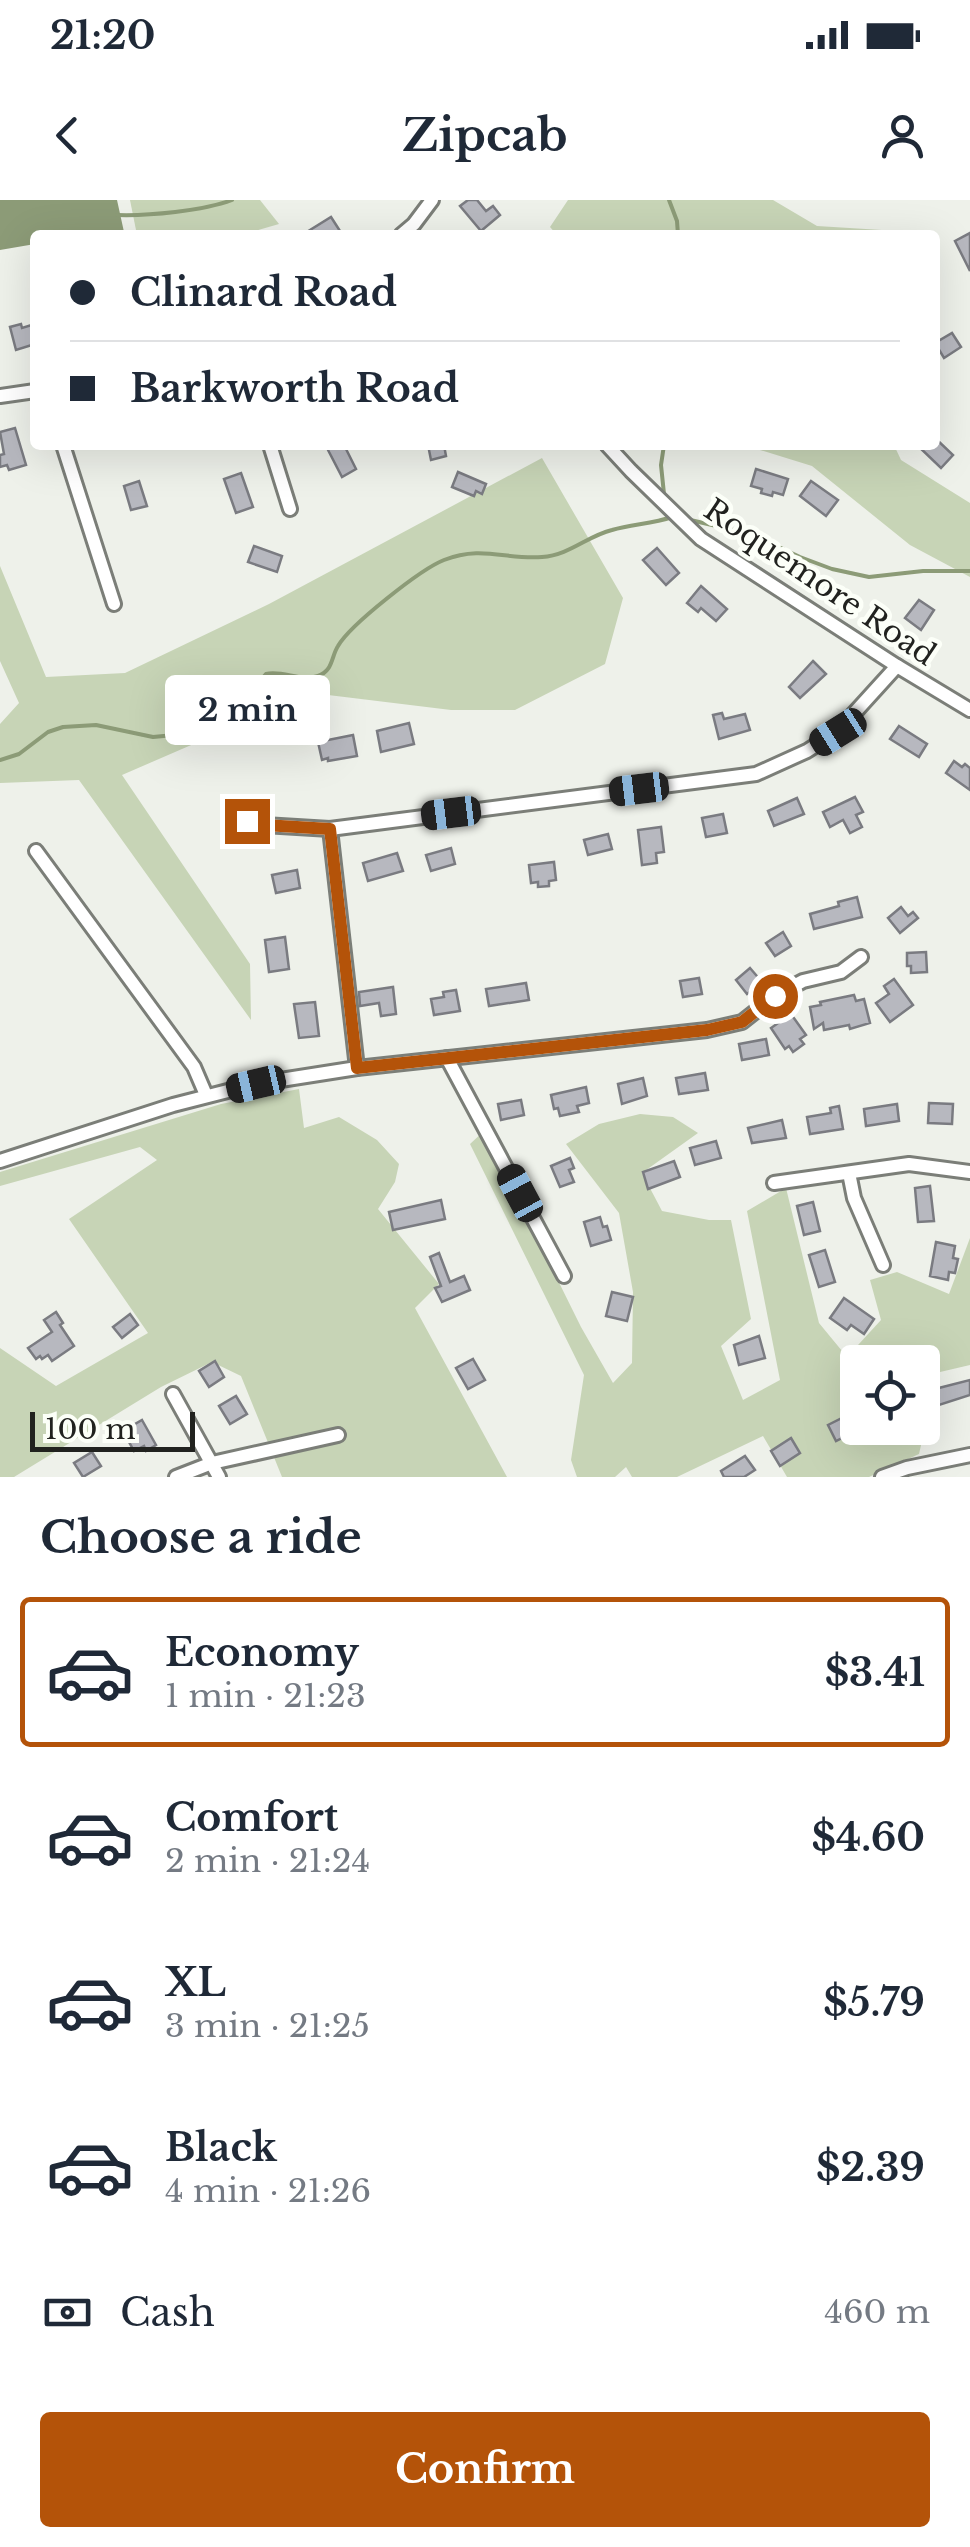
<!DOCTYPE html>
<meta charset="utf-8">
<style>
body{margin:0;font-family:"Libre Baskerville",serif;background:#f6f6f7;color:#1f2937;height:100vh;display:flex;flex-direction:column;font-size:38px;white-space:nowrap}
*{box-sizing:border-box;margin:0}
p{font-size:32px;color:#747a83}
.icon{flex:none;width:55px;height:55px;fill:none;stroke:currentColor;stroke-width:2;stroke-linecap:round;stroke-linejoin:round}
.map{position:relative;height:1277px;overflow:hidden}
.side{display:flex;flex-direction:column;background:#fff;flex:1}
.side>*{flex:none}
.hud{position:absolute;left:30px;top:30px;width:910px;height:220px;border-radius:10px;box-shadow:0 10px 40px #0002;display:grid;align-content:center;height:220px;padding:0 40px;background:#fff}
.fabs{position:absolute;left:840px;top:1145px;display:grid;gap:20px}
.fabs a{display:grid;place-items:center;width:100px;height:100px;border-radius:10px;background:#fff;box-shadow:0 10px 40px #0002;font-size:50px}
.scale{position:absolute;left:30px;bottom:25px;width:165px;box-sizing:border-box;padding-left:10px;border:5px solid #21221f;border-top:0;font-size:28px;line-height:35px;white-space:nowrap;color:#21221f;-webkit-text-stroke:8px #fcfff8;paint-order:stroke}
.end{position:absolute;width:45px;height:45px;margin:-22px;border:12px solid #b45309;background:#fff;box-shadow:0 0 0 5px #fff}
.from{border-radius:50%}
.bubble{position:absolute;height:70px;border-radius:10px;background:#fff;box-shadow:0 10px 40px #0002;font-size:32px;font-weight:700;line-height:70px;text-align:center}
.car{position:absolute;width:30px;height:60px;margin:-30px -15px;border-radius:12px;box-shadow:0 0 8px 2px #0007;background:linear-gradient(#222 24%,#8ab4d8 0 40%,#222 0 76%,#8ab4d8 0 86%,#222 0)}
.hud b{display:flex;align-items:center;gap:35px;height:95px;font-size:38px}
.hud b+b{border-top:2px solid #e0e1e3}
.hud i{width:25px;height:25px;background:#1f2937}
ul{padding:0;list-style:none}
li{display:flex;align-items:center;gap:30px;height:150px;margin:0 20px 15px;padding:0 20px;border:5px solid transparent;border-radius:10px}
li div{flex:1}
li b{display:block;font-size:38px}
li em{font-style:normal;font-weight:700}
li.active{border-color:#b45309}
li>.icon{width:90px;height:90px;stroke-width:1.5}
h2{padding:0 40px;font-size:45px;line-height:120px}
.pay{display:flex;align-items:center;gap:25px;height:110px;padding:0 40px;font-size:38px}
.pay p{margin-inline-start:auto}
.button{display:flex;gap:20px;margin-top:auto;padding:20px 40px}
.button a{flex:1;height:115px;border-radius:10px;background:#b45309;color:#fff;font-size:40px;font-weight:700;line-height:115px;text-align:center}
.status{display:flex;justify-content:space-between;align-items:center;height:70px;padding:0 50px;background:#fff;direction:ltr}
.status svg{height:28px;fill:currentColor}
header{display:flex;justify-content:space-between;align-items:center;height:130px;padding:0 40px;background:#fff;font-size:45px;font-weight:700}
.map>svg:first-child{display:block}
.green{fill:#c7d4b6}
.water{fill:#8c9b77}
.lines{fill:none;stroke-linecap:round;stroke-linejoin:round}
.stream{stroke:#8c9b77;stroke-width:4}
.building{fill:#b7b8bf;stroke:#7a7b81;stroke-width:2.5}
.minor-casing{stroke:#7b7e78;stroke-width:18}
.minor{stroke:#fff;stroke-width:12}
.route{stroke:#b45309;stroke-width:12}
.labels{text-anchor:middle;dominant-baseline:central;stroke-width:9;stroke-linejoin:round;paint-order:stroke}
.street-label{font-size:30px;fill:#21221f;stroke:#fcfff8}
</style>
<div class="status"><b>21:20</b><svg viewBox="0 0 49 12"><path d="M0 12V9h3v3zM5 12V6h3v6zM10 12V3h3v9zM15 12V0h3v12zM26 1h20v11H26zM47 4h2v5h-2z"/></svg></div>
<header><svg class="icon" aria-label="back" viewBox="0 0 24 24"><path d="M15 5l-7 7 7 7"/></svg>Zipcab<svg class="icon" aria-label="person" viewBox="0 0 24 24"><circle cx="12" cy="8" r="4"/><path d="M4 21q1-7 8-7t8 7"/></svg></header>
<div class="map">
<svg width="970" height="1277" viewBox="0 0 970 1277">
<rect width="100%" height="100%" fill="#eef1ea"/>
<g class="green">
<polygon points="130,0 260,0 279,24 241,35 137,35"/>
<polygon points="568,0 773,0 817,26 898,31 898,35 557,35 550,27"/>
<polygon points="744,245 894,245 901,260 970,303 970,377 910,345 812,266"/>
<polygon points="542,258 623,398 605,464 515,510 451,510 320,494 212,536 122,575 250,764 251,820 79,580 0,583 0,524 19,503 0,461 0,366 46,477 125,473 269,404"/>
<polygon points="299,889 304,928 339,917 377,940 399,964 395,982 378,1009 439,1084 415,1108 507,1277 282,1277 241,1176 212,1162 161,1187 14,1277 0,1277 0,1148 56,1186 148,1133 69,1019 157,960 140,947 0,986 0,972 221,904"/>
<polygon points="640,914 673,917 698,933 642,973 662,1011 709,1020 731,1020 751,1119 721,1146 743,1200 780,1180 747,1011 786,988 819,1123 847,1157 881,1120 870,1080 897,1072 949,1094 970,1038 970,1165 923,1176 922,1162 858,1162 858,1228 925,1228 919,1254 869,1277 787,1277 763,1236 677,1277 632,1277 626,1267 615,1277 577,1277 571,1260 584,1175 470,944 484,931 581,1127 613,1183 632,1163 633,1092 619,1013 566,944 599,924"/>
</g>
<polygon class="water" points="0,0 117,0 124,32 123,35 35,35 35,44 0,50"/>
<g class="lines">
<g class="stream">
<polyline points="669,0 677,21 678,35"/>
<path d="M117,15C148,16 203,11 232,0"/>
<polyline points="664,294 661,265 664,245"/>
<polyline points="686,319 751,334 800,357 832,369 869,377 923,371 970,371"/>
<path d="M0,560L19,554L48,532L63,527L96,525L153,537L185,534L231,509L244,499L266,474C283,470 301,482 318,476C333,471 331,457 338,446C350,425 421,369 444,360C482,345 506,360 542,357C570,355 587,336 612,330C632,324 652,324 672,317"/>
</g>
</g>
<g class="building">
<polygon points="468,0 477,0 486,11 493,6 500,15 481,31 460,6"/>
<polygon points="331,17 340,31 335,35 302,35"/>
<polygon points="970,33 970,71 955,41"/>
<polygon points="21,124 22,128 35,124 35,144 16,150 10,127"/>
<polygon points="952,133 961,147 944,158 935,143"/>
<polygon points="15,228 26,265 9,270 7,265 0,267 0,255 4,254 0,232"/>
<polygon points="935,238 953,255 941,268 917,245 935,245"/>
<polygon points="332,245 344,245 356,269 342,277 327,248"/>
<polygon points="428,245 444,245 446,256 431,260"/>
<polygon points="756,269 788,279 783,295 773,292 772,296 761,293 762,289 751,286"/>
<polygon points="458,272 486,284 482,294 476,291 474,296 452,287"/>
<polygon points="241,273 253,307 236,313 224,279"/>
<polygon points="139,281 147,306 131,310 124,286"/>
<polygon points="811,281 838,300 826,316 800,296"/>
<polygon points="254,346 282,356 277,372 248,362"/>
<polygon points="657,348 679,373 666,385 643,360"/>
<polygon points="701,386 727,409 716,421 701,408 698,412 687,403"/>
<polygon points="919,400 934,410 921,430 905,418"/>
<polygon points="813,461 826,474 800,498 789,487"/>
<polygon points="722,513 724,519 745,514 750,530 719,539 713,515"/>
<polygon points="409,523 414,544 381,552 377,531"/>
<polygon points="899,526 927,544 919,557 890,539"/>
<polygon points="353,535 357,556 328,561 328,558 322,560 318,542"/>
<polygon points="954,561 962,567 965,564 970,568 970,590 946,573"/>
<polygon points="855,597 863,612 856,615 862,627 850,633 843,620 830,627 823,612"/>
<polygon points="797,598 804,614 774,626 768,611"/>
<polygon points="723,614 727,633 706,637 702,618"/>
<polygon points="661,627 664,652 656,653 657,663 642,665 638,630"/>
<polygon points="608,634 612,649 588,655 584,640"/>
<polygon points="451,648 455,664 431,671 426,655"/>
<polygon points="397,653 403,671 368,681 363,663"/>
<polygon points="554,662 556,680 549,681 549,686 538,687 538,682 531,683 529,665"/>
<polygon points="297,670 300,688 276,693 272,675"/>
<polygon points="857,697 862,717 814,729 810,714 839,706 838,702"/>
<polygon points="901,707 908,716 913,712 918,718 900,733 888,718"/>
<polygon points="783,732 791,746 775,756 766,743"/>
<polygon points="285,737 289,769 269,772 265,740"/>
<polygon points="926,752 927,772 911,773 911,766 907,766 907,753"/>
<polygon points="750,768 762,782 747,794 736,780"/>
<polygon points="699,778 702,794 683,797 680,781"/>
<polygon points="894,779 913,805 890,822 876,803 889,794 884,786"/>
<polygon points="526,783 529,800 489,806 486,789"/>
<polygon points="393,787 396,814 381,816 379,803 360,806 359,792"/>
<polygon points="456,790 460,811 434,815 431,799 444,797 443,792"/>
<polygon points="854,795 856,801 864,799 870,823 850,829 849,825 824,830 823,823 814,829 810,807 821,805 820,802"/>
<polygon points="315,802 319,836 299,838 294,804"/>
<polygon points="791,814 806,835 800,839 804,844 793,852 789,846 785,849 771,828"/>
<polygon points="766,839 769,855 742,860 739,844"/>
<polygon points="705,873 708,890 679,894 676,878"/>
<polygon points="643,878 647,896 622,904 618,884"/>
<polygon points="586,887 589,903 577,906 579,912 560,916 558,908 554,909 551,895"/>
<polygon points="521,900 524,915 501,920 498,904"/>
<polygon points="929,903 953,904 952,924 928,923"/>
<polygon points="897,904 899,921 866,926 864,909"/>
<polygon points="839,906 843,929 810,934 807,917 831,913 830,908"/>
<polygon points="782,920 786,938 752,943 748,928"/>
<polygon points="716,941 721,958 695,965 690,948"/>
<polygon points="570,958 574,968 569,970 574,982 560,987 551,966"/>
<polygon points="674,961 680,977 648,989 643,972"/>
<polygon points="930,986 934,1021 918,1022 915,988"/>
<polygon points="441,1000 445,1019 393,1030 389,1012"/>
<polygon points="813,1002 820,1031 804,1035 797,1006"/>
<polygon points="600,1017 603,1027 607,1026 611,1040 591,1046 584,1022"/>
<polygon points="936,1042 955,1046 953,1058 958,1059 955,1073 949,1072 948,1080 930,1076"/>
<polygon points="825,1050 835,1082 819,1087 809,1055"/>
<polygon points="439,1053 450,1082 464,1076 470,1090 442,1102 435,1088 441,1086 430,1057"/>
<polygon points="612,1092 633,1097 627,1121 606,1116"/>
<polygon points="844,1098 874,1119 864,1134 851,1125 847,1130 830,1118"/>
<polygon points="56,1112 63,1123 60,1125 74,1146 52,1161 48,1155 42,1159 40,1156 36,1159 28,1148 52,1132 44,1120"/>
<polygon points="130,1114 138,1125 122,1138 113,1127"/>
<polygon points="759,1136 765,1158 739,1165 734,1145"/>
<polygon points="473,1159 485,1180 468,1189 456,1168"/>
<polygon points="215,1161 224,1177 209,1187 199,1171"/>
<polygon points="970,1180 970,1195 939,1205 935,1189"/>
<polygon points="236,1196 247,1214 230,1224 219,1206"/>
<polygon points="852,1213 860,1229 836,1241 828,1225"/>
<polygon points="142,1220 156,1245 146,1251 144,1246 134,1251 123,1231"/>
<polygon points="791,1238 800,1253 780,1266 771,1251"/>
<polygon points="92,1252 101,1266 83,1277 74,1263"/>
<polygon points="745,1256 755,1270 744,1277 724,1277 721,1271"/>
</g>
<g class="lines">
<g class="minor-casing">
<g id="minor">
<polyline points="401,35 414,24 432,0"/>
<polyline points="0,196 35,191"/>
<polyline points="63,245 114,404"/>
<polyline points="270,245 290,309"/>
<polyline points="607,245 631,271 701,339 897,466 970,510"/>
<polyline points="247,621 264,625 330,629 756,574 807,551 838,531 897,466"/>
<polyline points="330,629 357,868"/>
<polyline points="36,651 194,867 206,895"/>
<polyline points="447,858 564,1076"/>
<polyline points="0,961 173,905 255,884 357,868 707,830 742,822 775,796 803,781 841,772 861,757"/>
<polyline points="849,973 854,998 883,1065"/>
<polyline points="774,983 909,964 970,972"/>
<polyline points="173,1194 219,1277"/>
<polyline points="176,1277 212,1263 338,1235"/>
<polyline points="882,1277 907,1268 970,1255"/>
</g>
</g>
<use href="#minor" class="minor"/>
</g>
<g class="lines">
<polyline class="route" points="247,621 264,625 330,629 357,868 707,830 742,822 775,796"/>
</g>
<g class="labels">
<g class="street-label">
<text transform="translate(820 382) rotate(34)">Roquemore Road</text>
</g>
</g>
</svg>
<div class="fabs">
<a><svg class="icon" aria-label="locate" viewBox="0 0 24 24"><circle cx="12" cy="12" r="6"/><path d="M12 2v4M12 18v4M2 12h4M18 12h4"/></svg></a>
</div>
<div class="scale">100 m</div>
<i class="end from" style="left:775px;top:796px"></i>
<i class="end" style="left:247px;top:621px"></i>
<div class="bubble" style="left:165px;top:475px;width:165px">2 min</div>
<i class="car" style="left:838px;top:532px;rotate:238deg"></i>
<i class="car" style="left:639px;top:589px;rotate:263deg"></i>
<i class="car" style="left:451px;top:613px;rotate:263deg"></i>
<i class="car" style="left:256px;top:884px;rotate:257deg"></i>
<i class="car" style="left:520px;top:993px;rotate:332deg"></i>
<div class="hud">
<b><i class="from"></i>Clinard Road</b>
<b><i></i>Barkworth Road</b>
</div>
</div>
<section class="side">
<h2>Choose a ride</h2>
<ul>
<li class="active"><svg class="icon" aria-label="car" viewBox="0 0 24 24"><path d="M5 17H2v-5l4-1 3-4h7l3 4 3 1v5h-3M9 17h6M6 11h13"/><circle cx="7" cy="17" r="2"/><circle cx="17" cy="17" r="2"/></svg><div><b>Economy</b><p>1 min · 21:23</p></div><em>$3.41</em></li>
<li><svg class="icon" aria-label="car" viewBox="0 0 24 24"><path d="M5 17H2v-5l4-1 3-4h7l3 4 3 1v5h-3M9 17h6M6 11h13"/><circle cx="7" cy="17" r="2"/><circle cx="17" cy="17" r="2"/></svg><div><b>Comfort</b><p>2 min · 21:24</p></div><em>$4.60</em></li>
<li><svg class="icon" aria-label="car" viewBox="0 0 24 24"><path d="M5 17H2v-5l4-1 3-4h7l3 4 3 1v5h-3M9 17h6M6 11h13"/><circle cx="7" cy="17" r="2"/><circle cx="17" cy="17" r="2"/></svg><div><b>XL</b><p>3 min · 21:25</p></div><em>$5.79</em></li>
<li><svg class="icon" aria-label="car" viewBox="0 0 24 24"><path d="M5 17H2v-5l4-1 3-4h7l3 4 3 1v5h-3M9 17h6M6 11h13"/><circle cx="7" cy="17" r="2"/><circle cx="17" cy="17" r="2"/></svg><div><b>Black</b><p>4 min · 21:26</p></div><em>$2.39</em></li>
</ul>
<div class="pay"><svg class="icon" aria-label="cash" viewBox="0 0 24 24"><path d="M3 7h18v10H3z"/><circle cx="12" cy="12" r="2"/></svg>Cash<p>460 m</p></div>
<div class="button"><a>Confirm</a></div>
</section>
